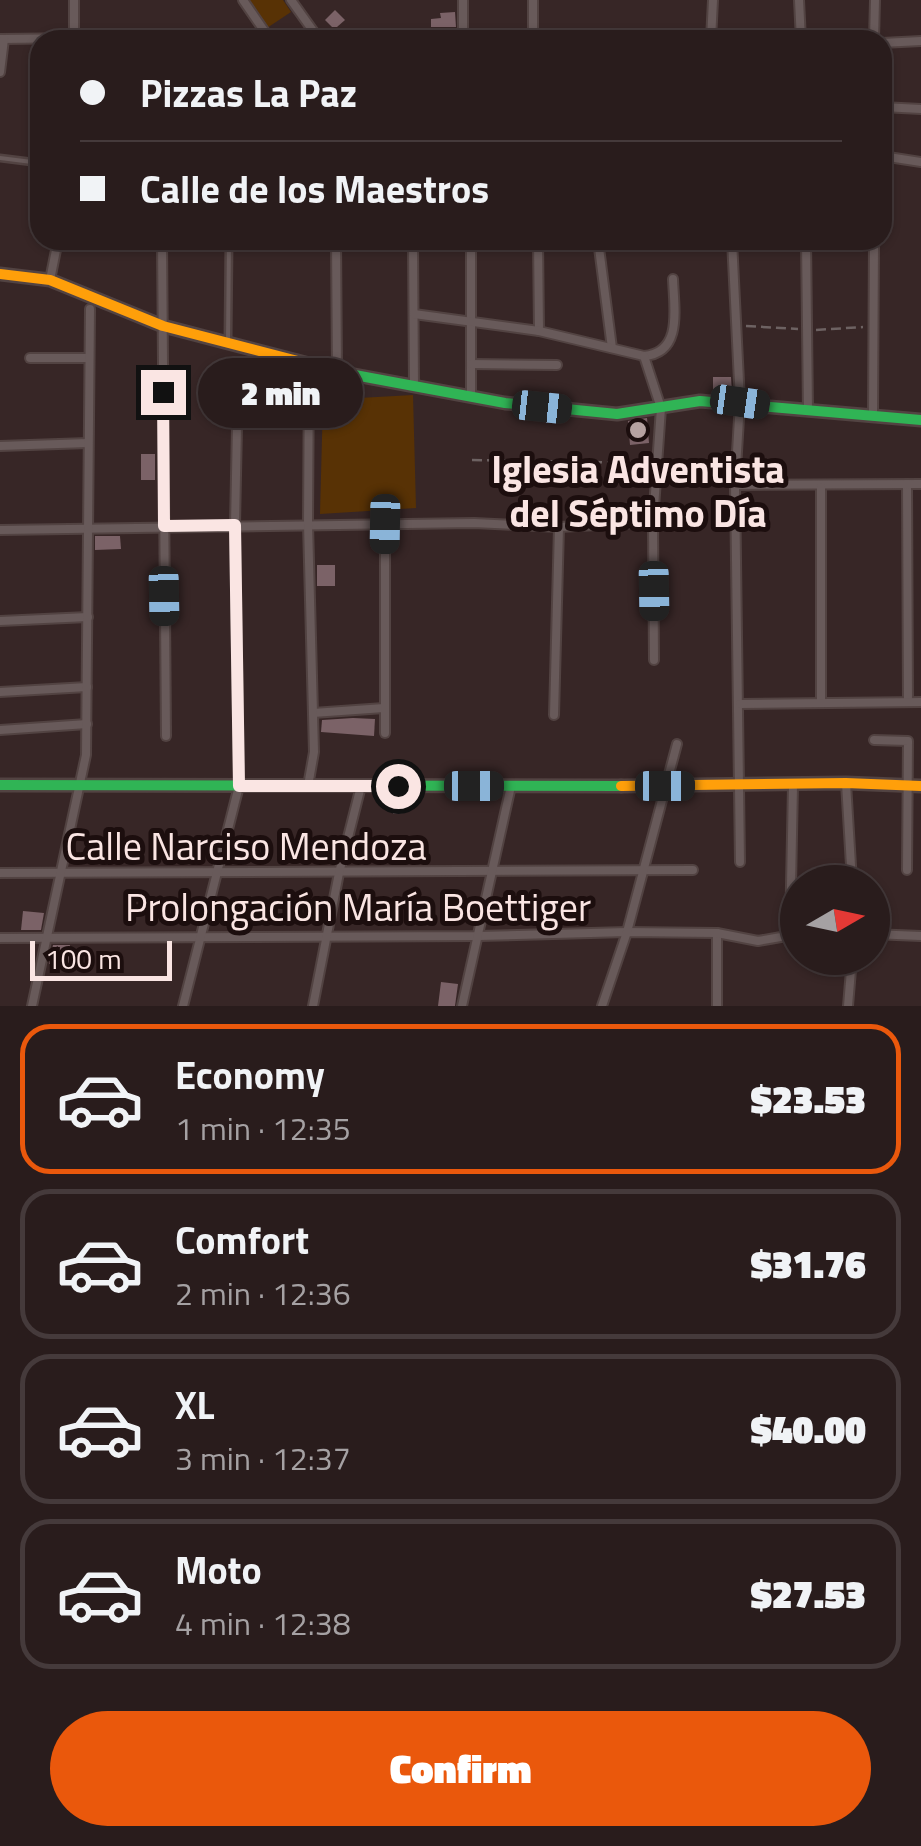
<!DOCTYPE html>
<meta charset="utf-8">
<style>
body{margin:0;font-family:"Titillium Web",sans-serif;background:#352929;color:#f1f3f6;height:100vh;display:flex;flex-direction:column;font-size:38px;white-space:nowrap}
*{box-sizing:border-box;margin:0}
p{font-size:32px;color:#a5a1a3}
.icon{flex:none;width:55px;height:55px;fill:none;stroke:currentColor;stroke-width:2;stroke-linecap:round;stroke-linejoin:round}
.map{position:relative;height:1006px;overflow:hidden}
.sheet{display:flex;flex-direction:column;background:#291c1c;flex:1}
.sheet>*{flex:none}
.banner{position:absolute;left:30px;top:30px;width:862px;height:220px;border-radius:30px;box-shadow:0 2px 8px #0004,0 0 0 2px #453a3b;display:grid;align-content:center;height:220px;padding:0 50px;background:#291c1c}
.needle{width:65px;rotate:81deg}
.tools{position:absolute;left:780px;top:865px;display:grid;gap:20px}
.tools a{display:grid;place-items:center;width:110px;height:110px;border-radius:50%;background:#291c1c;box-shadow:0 2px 8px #0004,0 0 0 2px #453a3b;font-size:50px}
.scale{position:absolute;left:30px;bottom:25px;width:142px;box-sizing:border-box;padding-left:10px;border:5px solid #fae5e3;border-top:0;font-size:28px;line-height:35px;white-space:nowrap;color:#fae5e3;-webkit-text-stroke:8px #1c0e0e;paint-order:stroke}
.end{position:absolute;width:45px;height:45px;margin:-22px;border:12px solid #fae5e3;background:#111;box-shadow:0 0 0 5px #111}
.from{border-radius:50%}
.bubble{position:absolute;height:70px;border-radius:35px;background:#291c1c;box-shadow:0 2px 8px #0004,0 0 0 2px #453a3b;font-size:32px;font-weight:800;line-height:70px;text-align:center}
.car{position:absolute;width:30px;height:60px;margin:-30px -15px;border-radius:12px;box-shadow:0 0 8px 2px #0007;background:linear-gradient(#222 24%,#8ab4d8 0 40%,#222 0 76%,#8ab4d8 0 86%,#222 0)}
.banner b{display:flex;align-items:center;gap:35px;height:95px;font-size:38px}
.banner b+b{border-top:2px solid #453a3b}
.banner i{width:25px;height:25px;background:#f1f3f6}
ul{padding:18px 0 0;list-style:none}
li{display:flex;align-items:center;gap:30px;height:150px;margin:0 20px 15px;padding:0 30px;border:5px solid #453a3b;border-radius:30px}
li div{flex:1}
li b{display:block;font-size:38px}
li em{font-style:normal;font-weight:800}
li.on{border-color:#ea580c}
li>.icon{width:90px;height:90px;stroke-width:1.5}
.cta{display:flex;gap:20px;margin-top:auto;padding:20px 50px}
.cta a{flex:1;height:115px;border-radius:60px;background:#ea580c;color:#fff;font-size:40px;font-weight:800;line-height:115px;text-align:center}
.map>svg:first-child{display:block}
.pitch{fill:#583205}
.building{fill:#7b6267}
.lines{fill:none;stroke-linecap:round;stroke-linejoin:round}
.lane-casing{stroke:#524342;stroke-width:9}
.street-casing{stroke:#524342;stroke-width:12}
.fast-casing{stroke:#524342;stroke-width:15}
.slow-casing{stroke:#524342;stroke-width:15}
.path{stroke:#6d6262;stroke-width:2.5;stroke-dasharray:10 5;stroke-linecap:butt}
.lane{stroke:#685a5a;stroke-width:4}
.street{stroke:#685a5a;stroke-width:8}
.fast{stroke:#30b455;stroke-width:10}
.slow{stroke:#ff9f0a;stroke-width:10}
.route{stroke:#fae5e3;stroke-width:12}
.poi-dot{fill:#b6a2a1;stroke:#1c0e0e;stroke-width:4}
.labels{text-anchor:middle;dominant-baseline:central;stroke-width:10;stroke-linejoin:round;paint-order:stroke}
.poi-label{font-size:38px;font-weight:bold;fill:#fae5e3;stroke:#1c0e0e}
.street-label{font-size:38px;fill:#fae5e3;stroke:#1c0e0e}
</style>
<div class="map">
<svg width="921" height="1006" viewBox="0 0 921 1006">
<rect width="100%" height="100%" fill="#372626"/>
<g class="pitch">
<polygon points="248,0 283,0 291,12 267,28"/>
<polygon points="413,395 416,508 320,514 323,400"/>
</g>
<g class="building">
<polygon points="335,10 345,20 337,27 332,27 325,20"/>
<polygon points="455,12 456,27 431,27 431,19 441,18 440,13"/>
<polygon points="713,377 731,377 732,392 713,392"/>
<polygon points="647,418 649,443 630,445 628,421"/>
<rect x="141" y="454" width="14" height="26"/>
<polygon points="95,536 120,536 121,549 95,550"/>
<rect x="317" y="565" width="18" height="21"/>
<polygon points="353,718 375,719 374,736 321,732 322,720"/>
<polygon points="393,794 404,794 405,813 393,814"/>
<polygon points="23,911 44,913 41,930 21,930"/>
<polygon points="53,945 70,945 68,966 49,964"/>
<polygon points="441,982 458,984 455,1006 438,1006"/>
</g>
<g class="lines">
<g class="lane-casing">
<g id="lane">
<polyline points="0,158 40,163"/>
<polyline points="228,340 229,240"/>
</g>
</g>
<g class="street-casing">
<g id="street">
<polyline points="74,0 74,37"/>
<polyline points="243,0 267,35"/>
<polyline points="291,0 316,35"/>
<polyline points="463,0 463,36"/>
<polyline points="533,0 533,36"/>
<polyline points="799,0 801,40"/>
<polyline points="0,39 412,34 710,40"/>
<polyline points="711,40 713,0"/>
<polyline points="874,40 875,0"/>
<polyline points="882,43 921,41"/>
<polyline points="0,72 4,39"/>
<polyline points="882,107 921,109"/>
<polyline points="882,156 921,162"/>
<polyline points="162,240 166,736"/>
<polyline points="336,240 337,372"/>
<polyline points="413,240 414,386"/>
<polyline points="471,240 471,396"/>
<polyline points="538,240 539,331"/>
<polyline points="598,240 612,348"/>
<polyline points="732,240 740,402 735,485 740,862"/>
<polyline points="806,240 808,411"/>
<polyline points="50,280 58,240"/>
<path d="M414,314L539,331L644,356C683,353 674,308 673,279"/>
<polyline points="644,356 661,408 653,522 654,660"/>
<polyline points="30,358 89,358"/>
<polyline points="471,364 557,365"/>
<polyline points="873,415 874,240"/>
<polyline points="0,446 88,443"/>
<polyline points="907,484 908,702"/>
<polyline points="735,485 921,484"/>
<polyline points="821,487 821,701"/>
<polyline points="0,530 474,523 559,527 653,522"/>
<polyline points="0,621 88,617"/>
<polyline points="0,692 87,687"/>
<polyline points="740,704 921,702"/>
<polyline points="313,713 384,708"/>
<polyline points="554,715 559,527"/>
<polyline points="0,730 87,724"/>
<polyline points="385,733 385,524"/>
<polyline points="874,740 908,741 907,870"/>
<polyline points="846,783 852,882"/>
<polyline points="308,786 314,752 308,524 309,363"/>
<polyline points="0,873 693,870"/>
<polyline points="717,933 717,1006"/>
<polyline points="872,934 921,936"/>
<polyline points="790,935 793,785"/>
<polyline points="0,938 478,936 627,932 717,933 758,941 798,934"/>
<polyline points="32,1006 86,755 90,309"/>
<polyline points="183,1006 239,786 235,525 237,426"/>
<polyline points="313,1006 339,873 361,786"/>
<polyline points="462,1006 511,786"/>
<polyline points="602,1006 627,932 677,744"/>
<polyline points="848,1006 852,958"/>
</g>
</g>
<g class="fast-casing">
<g id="fast">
<polyline points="344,373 505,403 617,414 700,401 921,420"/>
<polyline points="0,785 621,786"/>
</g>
</g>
<g class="slow-casing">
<g id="slow">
<polyline points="0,274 50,280 163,326 344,373"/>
<polyline points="621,786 846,783 921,786"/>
</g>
</g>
<g class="path">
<polyline points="746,326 798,329"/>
<polyline points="816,330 863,327"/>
<polyline points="472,460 650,463"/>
</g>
<use href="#lane" class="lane"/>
<use href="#street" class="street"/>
<use href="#fast" class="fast"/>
<use href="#slow" class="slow"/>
</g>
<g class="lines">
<polyline class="route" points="163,392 164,526 235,525 239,786 398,786"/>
</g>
<circle class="poi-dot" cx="638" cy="430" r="10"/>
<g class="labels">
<g class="poi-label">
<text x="638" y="469">Iglesia Adventista<tspan x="638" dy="44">del Séptimo Día</tspan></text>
</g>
<g class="street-label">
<text x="246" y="846">Calle Narciso Mendoza</text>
<text x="358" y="907">Prolongación María Boettiger</text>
</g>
</g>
</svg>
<div class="tools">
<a><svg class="needle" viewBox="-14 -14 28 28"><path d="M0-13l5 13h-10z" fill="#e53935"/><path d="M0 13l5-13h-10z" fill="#a5a1a3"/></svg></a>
</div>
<div class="scale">100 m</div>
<i class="end from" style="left:398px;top:786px"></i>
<i class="end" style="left:163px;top:392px"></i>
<div class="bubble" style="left:198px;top:358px;width:165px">2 min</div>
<i class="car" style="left:740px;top:402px;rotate:98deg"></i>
<i class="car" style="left:542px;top:407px;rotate:96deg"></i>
<i class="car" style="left:385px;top:524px;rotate:181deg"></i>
<i class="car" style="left:654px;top:591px;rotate:179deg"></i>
<i class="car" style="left:164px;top:596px;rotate:179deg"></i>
<i class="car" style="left:474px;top:786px;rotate:90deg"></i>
<i class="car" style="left:665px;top:786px;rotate:90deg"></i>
<div class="banner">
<b><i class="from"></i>Pizzas La Paz</b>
<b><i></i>Calle de los Maestros</b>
</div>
</div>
<section class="sheet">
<ul>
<li class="on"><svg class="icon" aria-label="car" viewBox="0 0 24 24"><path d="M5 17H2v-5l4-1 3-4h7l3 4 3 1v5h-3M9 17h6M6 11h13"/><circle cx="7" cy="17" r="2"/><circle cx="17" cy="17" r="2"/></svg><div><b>Economy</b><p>1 min · 12:35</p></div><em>$23.53</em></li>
<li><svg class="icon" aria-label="car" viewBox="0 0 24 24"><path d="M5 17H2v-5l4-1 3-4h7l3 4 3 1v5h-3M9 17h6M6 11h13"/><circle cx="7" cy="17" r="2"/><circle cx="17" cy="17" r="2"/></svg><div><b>Comfort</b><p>2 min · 12:36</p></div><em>$31.76</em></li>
<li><svg class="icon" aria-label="car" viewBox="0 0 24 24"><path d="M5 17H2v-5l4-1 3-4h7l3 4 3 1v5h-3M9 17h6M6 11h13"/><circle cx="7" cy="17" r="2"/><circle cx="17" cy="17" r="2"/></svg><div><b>XL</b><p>3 min · 12:37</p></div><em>$40.00</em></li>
<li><svg class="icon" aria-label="car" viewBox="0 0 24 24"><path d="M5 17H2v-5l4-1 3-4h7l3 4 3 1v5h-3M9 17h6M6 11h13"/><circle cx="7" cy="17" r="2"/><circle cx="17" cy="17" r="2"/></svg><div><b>Moto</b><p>4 min · 12:38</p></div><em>$27.53</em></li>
</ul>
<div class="cta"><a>Confirm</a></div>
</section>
